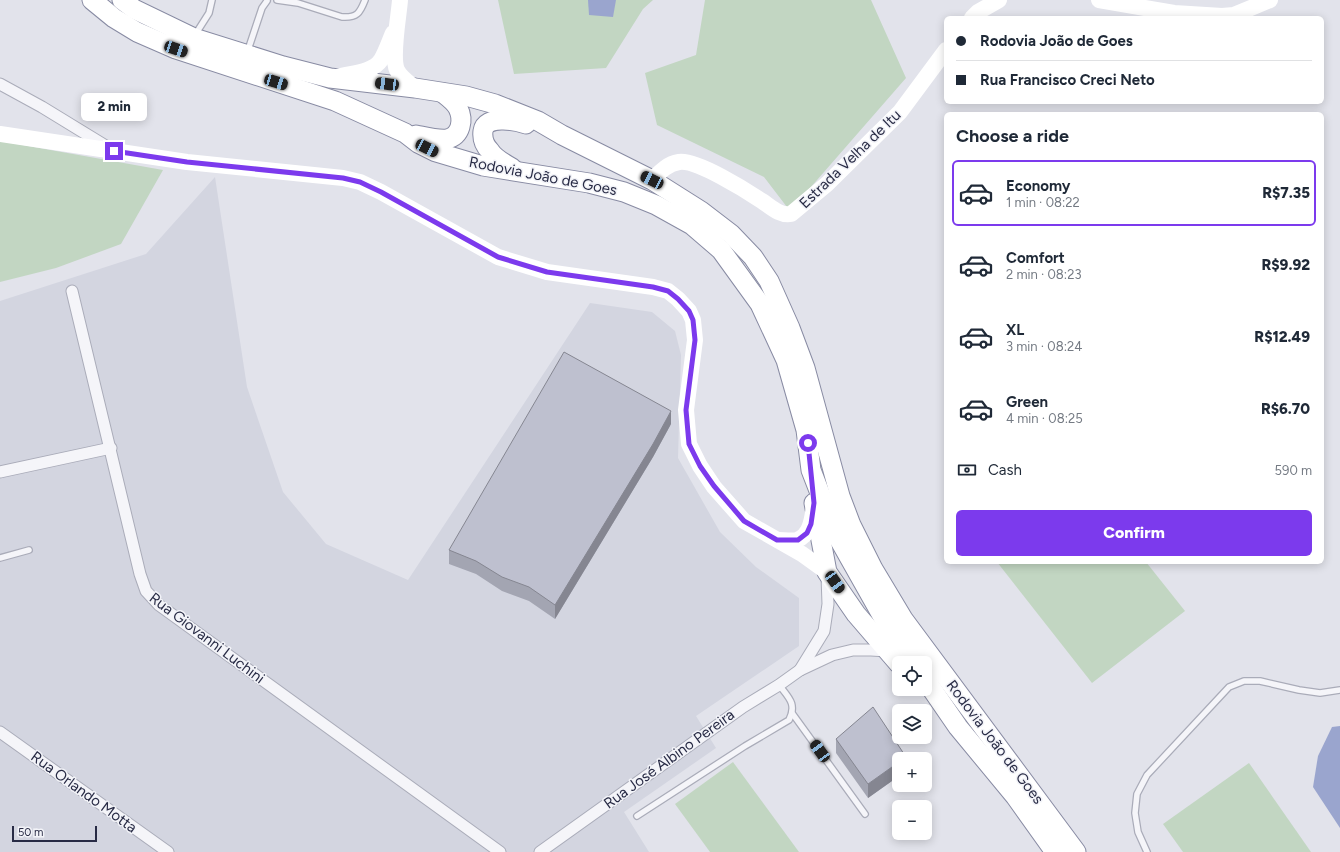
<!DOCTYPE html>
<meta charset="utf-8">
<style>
body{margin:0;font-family:Figtree,sans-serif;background:#f2f2f3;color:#1f2937;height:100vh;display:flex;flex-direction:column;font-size:15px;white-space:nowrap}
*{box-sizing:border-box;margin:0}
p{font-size:13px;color:#747a83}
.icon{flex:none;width:22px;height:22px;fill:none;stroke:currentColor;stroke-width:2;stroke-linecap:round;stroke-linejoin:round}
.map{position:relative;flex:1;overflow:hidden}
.drawer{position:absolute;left:944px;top:112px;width:380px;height:452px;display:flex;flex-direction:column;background:#fff;border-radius:6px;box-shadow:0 2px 10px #0003}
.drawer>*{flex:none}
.guide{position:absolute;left:944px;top:16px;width:380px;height:88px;border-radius:6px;box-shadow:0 2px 10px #0003;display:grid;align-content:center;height:88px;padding:0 12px;background:#fff}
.buttons{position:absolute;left:892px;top:656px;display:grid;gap:8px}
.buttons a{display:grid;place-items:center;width:40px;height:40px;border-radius:6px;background:#fff;box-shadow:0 2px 10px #0003;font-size:20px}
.scale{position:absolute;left:12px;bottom:10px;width:85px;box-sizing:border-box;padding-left:4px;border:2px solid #282b45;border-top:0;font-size:11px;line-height:14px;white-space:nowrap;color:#282b45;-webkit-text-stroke:3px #f2f3f8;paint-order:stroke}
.end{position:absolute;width:18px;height:18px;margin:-9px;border:5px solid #7c3aed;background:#fff;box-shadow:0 0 0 2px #fff}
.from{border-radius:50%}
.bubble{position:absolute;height:28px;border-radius:6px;background:#fff;box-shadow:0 2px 10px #0003;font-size:13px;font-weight:800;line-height:28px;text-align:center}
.car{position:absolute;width:12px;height:24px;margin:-12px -6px;border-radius:5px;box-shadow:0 0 3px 1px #0007;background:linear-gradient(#222 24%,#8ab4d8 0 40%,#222 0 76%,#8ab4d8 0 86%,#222 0)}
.guide b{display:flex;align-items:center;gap:14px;height:38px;font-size:15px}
.guide b+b{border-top:1px solid #e0e1e3}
.guide i{width:10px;height:10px;background:#1f2937}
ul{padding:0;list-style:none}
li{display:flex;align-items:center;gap:12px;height:66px;margin:0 8px 6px;padding:0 4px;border:2px solid transparent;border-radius:6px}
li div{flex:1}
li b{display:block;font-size:15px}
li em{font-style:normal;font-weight:800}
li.on{border-color:#7c3aed}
li>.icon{width:36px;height:36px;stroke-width:1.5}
h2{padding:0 12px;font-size:18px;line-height:48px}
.pay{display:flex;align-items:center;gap:10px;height:44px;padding:0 12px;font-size:15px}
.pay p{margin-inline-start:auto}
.button{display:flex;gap:8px;margin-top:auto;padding:8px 12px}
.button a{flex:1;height:46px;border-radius:6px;background:#7c3aed;color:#fff;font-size:16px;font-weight:800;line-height:46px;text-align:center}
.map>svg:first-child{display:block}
.built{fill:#d3d5e0}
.green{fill:#c2d6c2}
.water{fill:#9aa5ce}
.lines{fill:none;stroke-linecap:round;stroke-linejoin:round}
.service-casing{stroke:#aaacb9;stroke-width:8}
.minor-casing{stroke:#aaacb9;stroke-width:13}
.trunk-casing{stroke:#888ba3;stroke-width:21}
.service{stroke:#f5f5f9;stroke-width:5.5}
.minor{stroke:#f5f5f9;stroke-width:11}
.secondary{stroke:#fff;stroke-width:16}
.trunk{stroke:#fff;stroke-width:19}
.wall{fill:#a3a5b2}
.shaded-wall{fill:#858691}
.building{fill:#bec0cf;stroke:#858691}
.route{stroke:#7c3aed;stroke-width:5}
.labels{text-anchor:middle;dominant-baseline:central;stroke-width:3;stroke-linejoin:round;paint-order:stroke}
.street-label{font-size:15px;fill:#282b45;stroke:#f2f3f8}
</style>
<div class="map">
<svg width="1340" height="852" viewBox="0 0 1340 852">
<rect width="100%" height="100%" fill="#e2e3eb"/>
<polygon class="built" points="215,177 247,387 283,492 326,544 408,580 590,303 652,312 675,331 681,355 678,458 720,532 756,567 799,598 799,646 696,716 716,748 624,812 649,852 0,852 0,301 146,254"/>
<g class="green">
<polygon points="498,0 653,0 643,9 606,68 514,74"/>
<polygon points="705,0 871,0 906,78 790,211 764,177 657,125 645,73 696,55"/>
<polygon points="0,141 163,170 121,244 56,268 0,282"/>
<polygon points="997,562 1146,562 1185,611 1092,683"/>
<polygon points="733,762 799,852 710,852 675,804"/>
<polygon points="1249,763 1311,852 1183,852 1163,824"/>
</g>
<g class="water">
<polygon points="588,0 616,0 613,17 589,15"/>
<polygon points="1340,726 1340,828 1313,787 1318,756 1332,727"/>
</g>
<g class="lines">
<g class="service-casing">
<g id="service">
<path d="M277,0L298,3L342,17C357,18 360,13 365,0"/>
<polyline points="195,35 209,13 212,0"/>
<polyline points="247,53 262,8 267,1"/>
<polyline points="0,558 29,550"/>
<polyline points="792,713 865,814"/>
<path d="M637,816L745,746L789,720C797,704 789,698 779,685"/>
<polyline points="1147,852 1138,832 1135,813 1137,794 1147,775 1229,687 1244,681 1260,681 1299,690 1320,693 1340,690"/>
</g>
</g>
<g class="minor-casing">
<g id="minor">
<polyline points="0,84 42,107 109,148"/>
<polyline points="72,291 140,574 146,591 159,605 500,852"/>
<polyline points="0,472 111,448"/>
<polyline points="800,670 824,631 828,604 827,576"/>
<polyline points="0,732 168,852"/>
<polyline points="540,852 743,707 779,685 800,670 832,655 853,650 871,650 887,651"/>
</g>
</g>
<g class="trunk-casing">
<g id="trunk">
<polyline points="92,0 114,18 137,32 176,49 335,101 405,133 418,143 436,152 483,166 589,183 624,192 656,205 692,225 721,250 760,304 786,360 806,430 811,470 835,532 888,626 914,663"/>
<polyline points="122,0 134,9 194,38 283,66 330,78 415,88 466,96 495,104 538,121 562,135 652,180 701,211 731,234 753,257 769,281 790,328 805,368 840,496 851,525 873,569 903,619 1076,852"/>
<path d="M416,135C426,137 437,140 447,139C461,136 464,120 458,108C455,102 448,97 443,93"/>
<path d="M512,168C504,163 495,159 490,151C485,146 482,139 483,131C485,115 515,120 526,124"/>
<polyline points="814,503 827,572 856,614 899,664"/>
<polyline points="925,679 958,727 1015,796 1055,852"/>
</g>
</g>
<use href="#service" class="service"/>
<use href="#minor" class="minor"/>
<g class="secondary">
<path d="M400,0C399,15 391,57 397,70C400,77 409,83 415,88"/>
<polyline points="1099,0 1174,13 1222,16 1234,15 1270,0"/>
<polyline points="972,18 978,12 999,0"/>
<path d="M337,77C351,73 372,73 381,60C386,52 389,42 393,33"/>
<polyline points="0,134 187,162 343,178 360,182 381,192 498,257 547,272 653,287 668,291 678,299 689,311 693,320 695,340 686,410 689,444 700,466 714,487 744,521 802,554 827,572"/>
<path d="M652,180C660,172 667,164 679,162C696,159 747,191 762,201C771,207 780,216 791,214L827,184L900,112L946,50"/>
<path d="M778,540C784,540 792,541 797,540C811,535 812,518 814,507"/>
</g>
<use href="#trunk" class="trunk"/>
</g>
<g class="wall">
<polygon points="671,424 653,457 555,619 529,601 502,591 476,574 449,564 449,550"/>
<polygon points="836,739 906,759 899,759 899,776 868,798 836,753"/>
</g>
<g class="shaded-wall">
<polygon points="671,411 671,424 653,457 555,619 555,605"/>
<polygon points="899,762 899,776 868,798 868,784"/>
</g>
<g class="building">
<polygon points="564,352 671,411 653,444 555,605 529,587 502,577 476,561 449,550"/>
<polygon points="873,707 906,757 903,759 899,759 899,762 868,784 836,739"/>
</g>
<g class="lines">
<polyline class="route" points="114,151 187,162 343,178 360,182 381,192 498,257 547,272 653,287 668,291 678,299 689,311 693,320 695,340 686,410 689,444 700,466 714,486 744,521 777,540 798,540 807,533 811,524 814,503 808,443"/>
</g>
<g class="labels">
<g class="street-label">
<text transform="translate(850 159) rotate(-44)">Estrada Velha de Itu</text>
<text transform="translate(543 176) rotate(11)">Rodovia João de Goes</text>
<text transform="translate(207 638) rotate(37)">Rua Giovanni Luchini</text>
<text transform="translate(995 742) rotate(53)">Rodovia João de Goes</text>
<text transform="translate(669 759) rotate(-36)">Rua José Albino Pereira</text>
<text transform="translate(84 792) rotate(36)">Rua Orlando Motta</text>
</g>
</g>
</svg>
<div class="buttons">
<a><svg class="icon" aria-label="locate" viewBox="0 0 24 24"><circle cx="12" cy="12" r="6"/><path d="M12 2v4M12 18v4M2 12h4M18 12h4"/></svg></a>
<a><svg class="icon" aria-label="layers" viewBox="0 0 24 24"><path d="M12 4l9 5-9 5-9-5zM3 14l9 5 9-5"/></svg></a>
<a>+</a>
<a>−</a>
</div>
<div class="scale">50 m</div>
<i class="end from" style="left:808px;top:443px"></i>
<i class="end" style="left:114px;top:151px"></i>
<div class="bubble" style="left:81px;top:93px;width:66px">2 min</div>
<i class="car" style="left:176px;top:49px;rotate:109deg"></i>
<i class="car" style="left:276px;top:82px;rotate:107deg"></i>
<i class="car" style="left:387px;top:84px;rotate:277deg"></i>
<i class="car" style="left:427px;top:148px;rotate:116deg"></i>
<i class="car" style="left:652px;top:180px;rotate:296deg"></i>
<i class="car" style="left:835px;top:582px;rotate:145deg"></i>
<i class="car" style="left:820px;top:751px;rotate:324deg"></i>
<div class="guide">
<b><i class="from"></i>Rodovia João de Goes</b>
<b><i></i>Rua Francisco Creci Neto</b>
</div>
<section class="drawer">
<h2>Choose a ride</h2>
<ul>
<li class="on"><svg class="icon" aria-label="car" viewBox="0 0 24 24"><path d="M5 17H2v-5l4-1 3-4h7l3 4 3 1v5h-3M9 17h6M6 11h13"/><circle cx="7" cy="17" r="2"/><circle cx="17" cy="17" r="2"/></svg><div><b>Economy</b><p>1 min · 08:22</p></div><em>R$7.35</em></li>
<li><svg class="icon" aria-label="car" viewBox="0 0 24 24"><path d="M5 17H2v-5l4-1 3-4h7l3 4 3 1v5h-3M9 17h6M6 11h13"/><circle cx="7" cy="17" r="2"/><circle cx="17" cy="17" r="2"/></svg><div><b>Comfort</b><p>2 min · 08:23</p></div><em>R$9.92</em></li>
<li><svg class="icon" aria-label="car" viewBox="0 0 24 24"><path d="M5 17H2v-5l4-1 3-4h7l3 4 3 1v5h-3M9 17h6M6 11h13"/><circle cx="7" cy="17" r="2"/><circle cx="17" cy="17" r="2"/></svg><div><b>XL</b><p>3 min · 08:24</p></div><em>R$12.49</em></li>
<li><svg class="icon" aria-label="car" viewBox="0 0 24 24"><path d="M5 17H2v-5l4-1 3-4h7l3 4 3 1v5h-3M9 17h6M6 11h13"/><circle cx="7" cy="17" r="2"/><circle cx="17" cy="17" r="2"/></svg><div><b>Green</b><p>4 min · 08:25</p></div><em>R$6.70</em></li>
</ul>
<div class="pay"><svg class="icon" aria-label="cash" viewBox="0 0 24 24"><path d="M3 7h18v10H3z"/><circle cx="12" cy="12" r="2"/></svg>Cash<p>590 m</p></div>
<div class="button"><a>Confirm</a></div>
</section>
</div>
